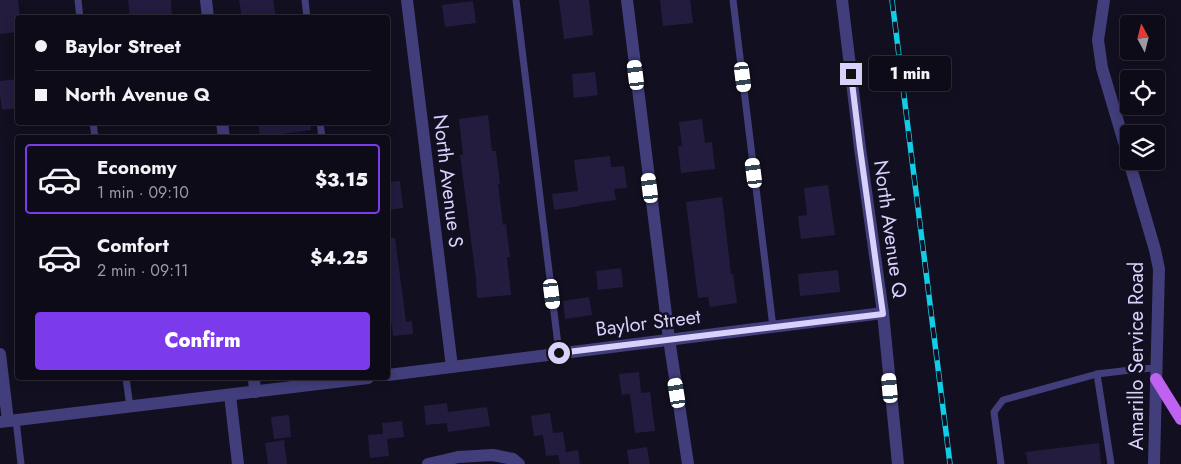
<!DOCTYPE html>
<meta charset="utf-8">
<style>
body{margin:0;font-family:Jost,sans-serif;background:#1c1925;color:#f1f3f6;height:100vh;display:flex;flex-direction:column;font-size:19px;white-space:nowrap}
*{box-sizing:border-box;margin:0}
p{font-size:16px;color:#9b9ba2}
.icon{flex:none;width:28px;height:28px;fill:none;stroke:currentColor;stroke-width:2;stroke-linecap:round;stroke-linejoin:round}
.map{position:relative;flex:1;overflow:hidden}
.sheet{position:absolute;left:15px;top:135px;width:375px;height:245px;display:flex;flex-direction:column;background:#0e0b18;border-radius:5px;box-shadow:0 2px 12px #0003,0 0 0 1px #2e2b37}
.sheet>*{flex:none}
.hud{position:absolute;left:15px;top:15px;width:375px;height:110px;border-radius:5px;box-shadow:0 2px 12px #0003,0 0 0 1px #2e2b37;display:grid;align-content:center;height:110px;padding:0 20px;background:#0e0b18}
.needle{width:32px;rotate:353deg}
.fabs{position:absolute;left:1120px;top:15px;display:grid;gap:10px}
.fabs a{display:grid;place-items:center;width:45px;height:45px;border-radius:5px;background:#0e0b18;box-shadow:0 2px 12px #0003,0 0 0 1px #2e2b37;font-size:25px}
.end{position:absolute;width:22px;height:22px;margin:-11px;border:6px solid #d7d1fb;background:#111;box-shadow:0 0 0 2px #111}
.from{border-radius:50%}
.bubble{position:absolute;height:35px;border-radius:5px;background:#0e0b18;box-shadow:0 2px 12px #0003,0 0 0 1px #2e2b37;font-size:16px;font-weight:800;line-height:35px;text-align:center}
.car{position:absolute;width:15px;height:30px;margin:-15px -8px;border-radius:6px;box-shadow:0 0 4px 1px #0007;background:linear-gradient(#fff 24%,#345 0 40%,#fff 0 76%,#345 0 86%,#fff 0)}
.hud b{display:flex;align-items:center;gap:18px;height:48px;font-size:19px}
.hud b+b{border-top:1px solid #2e2b37}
.hud i{width:12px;height:12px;background:#f1f3f6}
ul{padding:9px 0 0;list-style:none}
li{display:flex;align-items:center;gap:15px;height:70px;margin:0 10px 8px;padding:0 10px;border:2px solid transparent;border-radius:5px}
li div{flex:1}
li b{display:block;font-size:19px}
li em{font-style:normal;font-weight:800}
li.selected{border-color:#7c3aed}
li>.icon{width:45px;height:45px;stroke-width:1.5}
.action{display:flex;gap:10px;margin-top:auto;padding:10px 20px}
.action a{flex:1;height:58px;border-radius:5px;background:#7c3aed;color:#fff;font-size:20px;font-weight:800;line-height:58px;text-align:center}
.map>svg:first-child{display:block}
.building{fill:#241c3f}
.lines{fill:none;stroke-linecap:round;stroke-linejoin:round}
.service{stroke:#413e7b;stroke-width:7}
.minor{stroke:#413e7b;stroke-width:12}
.primary{stroke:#bf62f2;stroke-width:12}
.rail-casing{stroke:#13cce5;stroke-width:5.5}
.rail{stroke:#120f20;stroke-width:4;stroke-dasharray:11;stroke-linecap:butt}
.route{stroke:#d7d1fb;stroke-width:6}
.labels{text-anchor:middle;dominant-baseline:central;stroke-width:5;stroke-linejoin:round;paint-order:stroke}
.street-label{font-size:20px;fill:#d7d1fb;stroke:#120f20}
</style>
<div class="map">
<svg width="1181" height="464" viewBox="0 0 1181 464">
<rect width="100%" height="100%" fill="#120f20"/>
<g class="building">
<polygon points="0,0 18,0 20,18 18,18 18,32 0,34"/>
<polygon points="128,0 171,0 172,18 130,18"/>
<polygon points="239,0 273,0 276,18 242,18"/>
<polygon points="559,0 589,0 593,35 564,39"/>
<polygon points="660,0 690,0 693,23 663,26"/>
<polygon points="473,1 476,23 445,27 442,5"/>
<polygon points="595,72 598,95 574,98 572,74"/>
<polygon points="18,79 18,108 2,110 0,95 0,81"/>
<polygon points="488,115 492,151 496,151 500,184 498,184 503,225 506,224 510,257 507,257 511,295 477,298 476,278 460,155 463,155 459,119"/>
<polygon points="702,119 705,143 712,142 715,169 681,173 678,146 682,146 679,122"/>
<polygon points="258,122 311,122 311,130 282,134 282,138 260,138"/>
<polygon points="610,156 611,167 624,166 627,188 614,189 616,200 580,205 580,206 554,210 552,194 578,191 574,160"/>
<polygon points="400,181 403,208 388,210 388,182"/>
<polygon points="828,185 835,235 801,239 798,216 807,215 804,188"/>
<polygon points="722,197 731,274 733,274 737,303 710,307 708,297 698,298 686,202"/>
<polygon points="388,238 395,238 406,322 412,321 413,334 393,336 389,304 388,304"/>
<polygon points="621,268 623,287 598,290 596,271"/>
<polygon points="838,270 840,292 800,296 798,274"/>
<polygon points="589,297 592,315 565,319 563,301"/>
<polygon points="639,372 641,393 650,392 655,431 635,433 630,394 622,395 619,374"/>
<polygon points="447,403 448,412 487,407 490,426 448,432 447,423 426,425 424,406"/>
<polygon points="550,413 553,433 563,432 566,452 578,450 580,464 560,464 558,455 546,456 543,435 534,436 531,416"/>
<polygon points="289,415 291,437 274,439 271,417"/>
<polygon points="402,421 404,437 387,439 389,456 370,458 368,435 383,434 382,423"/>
<polygon points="284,440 287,464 268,464 265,443"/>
<polygon points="1099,443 1101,464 1028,464 1026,452"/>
<polygon points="647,447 650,464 629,464 627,450"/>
</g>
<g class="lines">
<g class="service">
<polyline points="78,0 80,18"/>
<polyline points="305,0 307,18"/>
<polyline points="516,0 559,353"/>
<polyline points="733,0 773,327"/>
<polyline points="93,122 95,138"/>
<polyline points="320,122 322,138"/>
<polyline points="1097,374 1111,464"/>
<polyline points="126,378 130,407"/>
<polyline points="16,420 21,464"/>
<polyline points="1001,464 994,412 1003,400 1097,374 1139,369 1156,368"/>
</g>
<g class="minor">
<polyline points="206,0 208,18"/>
<polyline points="407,0 452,367"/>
<polyline points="627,0 669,339 688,464"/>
<polyline points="842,0 860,148 883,313 898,464"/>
<polyline points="1104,0 1098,40 1102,68 1129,159"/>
<polyline points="222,122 224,138"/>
<polyline points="1129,161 1155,250 1159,269 1154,464"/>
<polyline points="0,354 8,421"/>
<polyline points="388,375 883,313"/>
<polyline points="254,378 255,392"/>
<polyline points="230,395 238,464"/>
<polyline points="0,422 368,378"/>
<polyline points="428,464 458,457 493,455 513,459 519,464"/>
</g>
<polyline class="primary" points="1156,379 1181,419"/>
<g class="rail-casing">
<polyline id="rail" points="892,0 950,464"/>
</g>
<use href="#rail" class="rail"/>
</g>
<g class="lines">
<polyline class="route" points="559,353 883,314 860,148 851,74"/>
</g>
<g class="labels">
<g class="street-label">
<text transform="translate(448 181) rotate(83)">North Avenue S</text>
<text transform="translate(890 229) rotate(82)">North Avenue Q</text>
<text transform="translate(648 323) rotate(-7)">Baylor Street</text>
<text transform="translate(1136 356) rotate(-90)">Amarillo Service Road</text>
</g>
</g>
</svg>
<div class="fabs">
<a><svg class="needle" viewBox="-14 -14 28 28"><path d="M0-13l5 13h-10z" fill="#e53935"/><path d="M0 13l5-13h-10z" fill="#9b9ba2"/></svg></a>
<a><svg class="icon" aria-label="locate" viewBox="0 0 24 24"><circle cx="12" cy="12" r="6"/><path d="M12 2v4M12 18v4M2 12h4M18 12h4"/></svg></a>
<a><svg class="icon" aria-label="layers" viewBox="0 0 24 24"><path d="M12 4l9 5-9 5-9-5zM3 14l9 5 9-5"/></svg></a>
</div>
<i class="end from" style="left:559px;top:353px"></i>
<i class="end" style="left:851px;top:74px"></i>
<div class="bubble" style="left:869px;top:56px;width:82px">1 min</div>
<i class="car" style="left:636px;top:75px;rotate:353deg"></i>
<i class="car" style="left:743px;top:77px;rotate:173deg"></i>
<i class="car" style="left:754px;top:173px;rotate:353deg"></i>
<i class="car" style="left:650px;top:188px;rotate:353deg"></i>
<i class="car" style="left:552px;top:294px;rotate:173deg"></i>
<i class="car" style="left:890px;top:388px;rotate:355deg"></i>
<i class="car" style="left:677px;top:393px;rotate:351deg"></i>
<div class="hud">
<b><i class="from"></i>Baylor Street</b>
<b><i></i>North Avenue Q</b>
</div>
<section class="sheet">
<ul>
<li class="selected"><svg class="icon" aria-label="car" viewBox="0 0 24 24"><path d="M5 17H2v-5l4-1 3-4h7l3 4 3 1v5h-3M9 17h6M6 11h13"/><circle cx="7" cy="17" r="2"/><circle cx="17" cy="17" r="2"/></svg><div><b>Economy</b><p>1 min · 09:10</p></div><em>$3.15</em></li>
<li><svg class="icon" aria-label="car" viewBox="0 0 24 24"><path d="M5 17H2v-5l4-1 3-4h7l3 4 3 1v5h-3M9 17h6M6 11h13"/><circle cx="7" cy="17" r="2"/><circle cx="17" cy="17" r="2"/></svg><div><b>Comfort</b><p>2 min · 09:11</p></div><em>$4.25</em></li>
</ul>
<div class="action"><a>Confirm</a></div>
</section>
</div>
